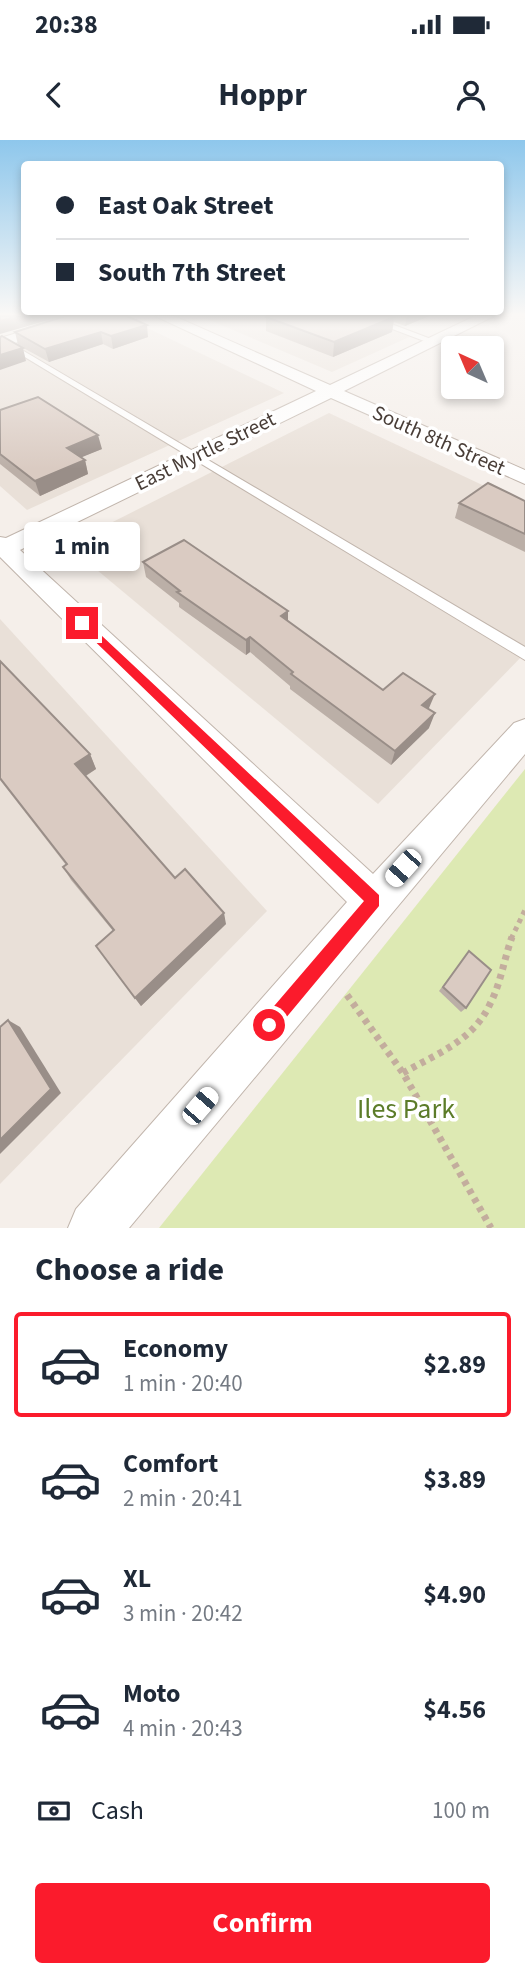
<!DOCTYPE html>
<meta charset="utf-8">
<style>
body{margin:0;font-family:"Source Sans 3",sans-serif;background:#f2f2f3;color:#1f2937;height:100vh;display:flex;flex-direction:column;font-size:26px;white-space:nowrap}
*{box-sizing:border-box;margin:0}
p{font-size:23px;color:#747a83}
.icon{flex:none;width:38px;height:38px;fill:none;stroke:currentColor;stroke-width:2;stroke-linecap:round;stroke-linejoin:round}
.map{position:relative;height:1088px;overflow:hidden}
.panel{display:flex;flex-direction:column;background:#fff;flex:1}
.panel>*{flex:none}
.guide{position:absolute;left:21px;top:21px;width:483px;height:154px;border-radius:7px;box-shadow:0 4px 10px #0003;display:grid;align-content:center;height:154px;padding:0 35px;background:#fff}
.needle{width:46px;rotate:316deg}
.fabs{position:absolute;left:441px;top:196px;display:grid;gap:14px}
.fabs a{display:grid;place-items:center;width:63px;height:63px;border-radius:7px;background:#fff;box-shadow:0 4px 10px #0003;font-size:35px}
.end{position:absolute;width:32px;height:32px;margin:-16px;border:9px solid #fb1b2c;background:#fff;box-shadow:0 0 0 4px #fff}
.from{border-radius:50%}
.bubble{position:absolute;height:49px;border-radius:7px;background:#fff;box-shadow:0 4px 10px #0003;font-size:23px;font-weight:700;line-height:49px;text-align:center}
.car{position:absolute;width:21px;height:42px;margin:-21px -10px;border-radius:9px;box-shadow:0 0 5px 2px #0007;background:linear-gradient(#fff 24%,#345 0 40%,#fff 0 76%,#345 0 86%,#fff 0)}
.guide b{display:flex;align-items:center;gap:24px;height:66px;font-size:26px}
.guide b+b{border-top:2px solid #e0e1e3}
.guide i{width:18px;height:18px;background:#1f2937}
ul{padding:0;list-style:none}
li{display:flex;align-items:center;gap:21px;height:105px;margin:0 14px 10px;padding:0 21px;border:4px solid transparent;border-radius:7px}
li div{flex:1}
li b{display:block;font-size:26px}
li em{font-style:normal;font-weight:700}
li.on{border-color:#fb1b2c}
li>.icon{width:63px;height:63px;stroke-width:1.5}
h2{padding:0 35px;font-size:32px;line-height:84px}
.pay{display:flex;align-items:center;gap:18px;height:77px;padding:0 35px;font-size:26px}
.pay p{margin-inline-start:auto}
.primary-button{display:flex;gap:14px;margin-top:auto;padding:14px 35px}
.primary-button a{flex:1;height:80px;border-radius:7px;background:#fb1b2c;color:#fff;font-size:28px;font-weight:700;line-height:80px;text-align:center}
.status{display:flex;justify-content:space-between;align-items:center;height:49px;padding:0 35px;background:#fff;direction:ltr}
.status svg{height:19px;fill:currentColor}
header{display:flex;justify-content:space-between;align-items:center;height:91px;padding:0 35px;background:#fff;font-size:32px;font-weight:700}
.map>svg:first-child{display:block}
.residential{fill:#e9e0d8}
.green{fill:#dde9b3}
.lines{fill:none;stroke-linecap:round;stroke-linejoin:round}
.service-casing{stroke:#c1b5ac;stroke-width:2}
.minor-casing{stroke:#c1b5ac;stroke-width:2}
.path-far1{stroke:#c3ad9d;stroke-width:5;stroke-dasharray:4.5 4.5;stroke-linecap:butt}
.path{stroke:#c3ad9d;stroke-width:7;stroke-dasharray:5 5;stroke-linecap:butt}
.service{fill:#fff;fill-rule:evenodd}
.minor{fill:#fff;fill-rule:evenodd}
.wall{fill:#bbafa7}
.shaded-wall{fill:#998e88}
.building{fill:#dacbc2;stroke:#998e88;stroke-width:2}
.route{fill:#fb1b2c}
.labels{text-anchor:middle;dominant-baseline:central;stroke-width:7;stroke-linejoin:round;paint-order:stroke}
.far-street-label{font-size:21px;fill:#493e38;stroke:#fff}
.near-park-label{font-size:28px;fill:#5c7c29;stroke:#fff}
</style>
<div class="status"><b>20:38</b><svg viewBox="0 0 49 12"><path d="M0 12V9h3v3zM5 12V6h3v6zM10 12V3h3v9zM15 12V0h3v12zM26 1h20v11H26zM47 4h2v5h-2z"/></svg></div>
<header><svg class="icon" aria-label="back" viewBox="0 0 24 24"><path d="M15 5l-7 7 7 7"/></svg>Hoppr<svg class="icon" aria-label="person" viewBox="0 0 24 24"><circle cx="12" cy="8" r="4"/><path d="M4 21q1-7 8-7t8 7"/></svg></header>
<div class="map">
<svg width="525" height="1088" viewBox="0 0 525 1088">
<rect width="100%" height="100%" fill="#f5efea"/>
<g class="residential">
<polygon points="122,176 284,253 27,370 0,346 0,214"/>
<polygon points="200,176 374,176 418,193 332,232"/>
<polygon points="329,273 525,365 525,513 378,664 67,405"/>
<polygon points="0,479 267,771 0,1044"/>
</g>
<polygon class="green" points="525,629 525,1088 159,1088"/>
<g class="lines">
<g class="service-casing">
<g id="service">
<polygon points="358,176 370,176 439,202 432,204"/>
<polygon points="0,197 525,507 525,520 0,202"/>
</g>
</g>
<g class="minor-casing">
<g id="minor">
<polygon points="74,176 97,176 0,208 0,198"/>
<polygon points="155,176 174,176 330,245 475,176 494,176 344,251 525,330 525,344 331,258 20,410 373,734 514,583 525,579 525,614 129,1088 68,1088 76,1069 347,762 0,417 0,397 6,398 316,251"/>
</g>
</g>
<polyline class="path-far1" points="511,799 525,770"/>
<g class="path">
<polyline points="347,855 403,933 491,1088"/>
<path d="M403,933C436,914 473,901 490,864C501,843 504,819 512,797"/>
</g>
<use href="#service" class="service"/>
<use href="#minor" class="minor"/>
</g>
<g class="wall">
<polygon points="65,176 148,197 113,209 103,204 49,222 18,205 15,192"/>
<polygon points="267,176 429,176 405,186 394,182 392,192 333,217 266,191 266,177"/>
<polygon points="0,270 102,309 81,317 85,320 88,334 40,356 0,324"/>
<polygon points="525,361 525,412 455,378 459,363"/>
<polygon points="143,422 288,481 383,550 429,568 428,569 429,588 391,625 290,549 290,546 250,512 246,515 179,467 179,463 146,437"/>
<polygon points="0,521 90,614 96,629 86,636 175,738 226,784 141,866 96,806 113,791 71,740 63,727 66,725 0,640"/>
<polygon points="469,811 466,868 461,872 439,851"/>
</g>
<g class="shaded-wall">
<polygon points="18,176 63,176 0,194 0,181"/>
<polygon points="407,176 429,176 405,186"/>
<polygon points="394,177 392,192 333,217 334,202"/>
<polygon points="147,185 148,197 113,209 111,196"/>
<polygon points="101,192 103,204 49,222 45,209"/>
<polygon points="23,208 26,221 0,230 0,215"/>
<polygon points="98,295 102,309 70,322 67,308"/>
<polygon points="85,320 88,334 40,356 35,341"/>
<polygon points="288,471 288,486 281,476"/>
<polygon points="250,497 250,512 246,515 246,500"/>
<polygon points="435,554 429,568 417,579 422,565"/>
<polygon points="435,573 429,588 391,625 395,611"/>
<polygon points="90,614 96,629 82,638 75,624"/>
<polygon points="224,773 226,784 141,866 135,858"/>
<polygon points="8,880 20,887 61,953 0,1014 0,1000"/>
</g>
<g class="building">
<polygon points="0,176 18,176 0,181"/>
<polygon points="65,176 127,176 147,185 111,196 101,192 45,209 15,192"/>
<polygon points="267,176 392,176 394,177 334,202 266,177"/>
<polygon points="2,196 23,208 0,215 0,197"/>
<polygon points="38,257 98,295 67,308 85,320 35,341 0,314 0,270"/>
<polygon points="488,343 525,361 525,394 459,363"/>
<polygon points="184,400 288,471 281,476 383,550 403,533 435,554 422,565 435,573 395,611 291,534 293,532 250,497 246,500 177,452 180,451 143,422"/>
<polygon points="0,521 90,614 75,624 175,738 185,729 224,773 135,858 96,806 114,790 63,727 67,724 0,638"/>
<polygon points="469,811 491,830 466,868 443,847"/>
<polygon points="8,880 51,949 0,1000 0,887"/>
</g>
<linearGradient id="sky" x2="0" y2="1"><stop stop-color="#8ec7ec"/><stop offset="0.53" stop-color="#faf8f6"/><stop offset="1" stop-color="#faf8f6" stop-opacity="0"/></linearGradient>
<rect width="525" height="329" fill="url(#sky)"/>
<polygon class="route" points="79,481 86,481 379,755 379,766 275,891 269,893 263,891 261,885 263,879 364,761 79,486"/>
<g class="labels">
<g class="far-street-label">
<text transform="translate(439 300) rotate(24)">South 8th Street</text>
<text transform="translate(205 311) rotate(-26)">East Myrtle Street</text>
</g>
<g class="near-park-label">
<text x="406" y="969">Iles Park</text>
</g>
</g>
</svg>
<div class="fabs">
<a><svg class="needle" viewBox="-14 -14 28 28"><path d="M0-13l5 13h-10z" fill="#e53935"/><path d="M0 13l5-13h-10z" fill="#747a83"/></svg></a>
</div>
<i class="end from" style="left:269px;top:885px"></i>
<i class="end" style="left:82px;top:483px"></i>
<div class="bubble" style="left:24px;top:382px;width:116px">1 min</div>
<i class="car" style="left:403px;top:728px;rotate:222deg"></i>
<i class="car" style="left:200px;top:966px;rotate:41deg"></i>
<div class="guide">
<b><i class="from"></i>East Oak Street</b>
<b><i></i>South 7th Street</b>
</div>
</div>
<section class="panel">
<h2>Choose a ride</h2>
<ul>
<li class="on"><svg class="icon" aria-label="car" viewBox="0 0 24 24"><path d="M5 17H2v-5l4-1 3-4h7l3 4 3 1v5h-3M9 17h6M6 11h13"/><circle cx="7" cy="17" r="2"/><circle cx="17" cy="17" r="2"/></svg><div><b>Economy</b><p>1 min · 20:40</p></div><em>$2.89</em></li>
<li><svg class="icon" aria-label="car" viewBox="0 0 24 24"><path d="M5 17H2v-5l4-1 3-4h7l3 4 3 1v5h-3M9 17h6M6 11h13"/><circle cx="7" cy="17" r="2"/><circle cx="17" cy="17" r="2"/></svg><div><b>Comfort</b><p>2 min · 20:41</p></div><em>$3.89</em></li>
<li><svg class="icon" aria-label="car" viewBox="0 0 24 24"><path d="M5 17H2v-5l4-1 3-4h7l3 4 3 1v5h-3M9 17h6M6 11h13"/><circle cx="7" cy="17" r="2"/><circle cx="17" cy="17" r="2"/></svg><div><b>XL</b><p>3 min · 20:42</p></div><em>$4.90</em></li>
<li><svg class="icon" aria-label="car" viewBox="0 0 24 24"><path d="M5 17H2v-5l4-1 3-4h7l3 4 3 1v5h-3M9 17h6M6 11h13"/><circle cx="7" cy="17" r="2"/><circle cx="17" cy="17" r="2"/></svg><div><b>Moto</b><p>4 min · 20:43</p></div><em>$4.56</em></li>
</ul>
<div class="pay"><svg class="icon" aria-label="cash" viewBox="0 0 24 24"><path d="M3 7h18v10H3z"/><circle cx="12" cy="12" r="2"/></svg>Cash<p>100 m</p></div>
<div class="primary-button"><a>Confirm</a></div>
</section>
